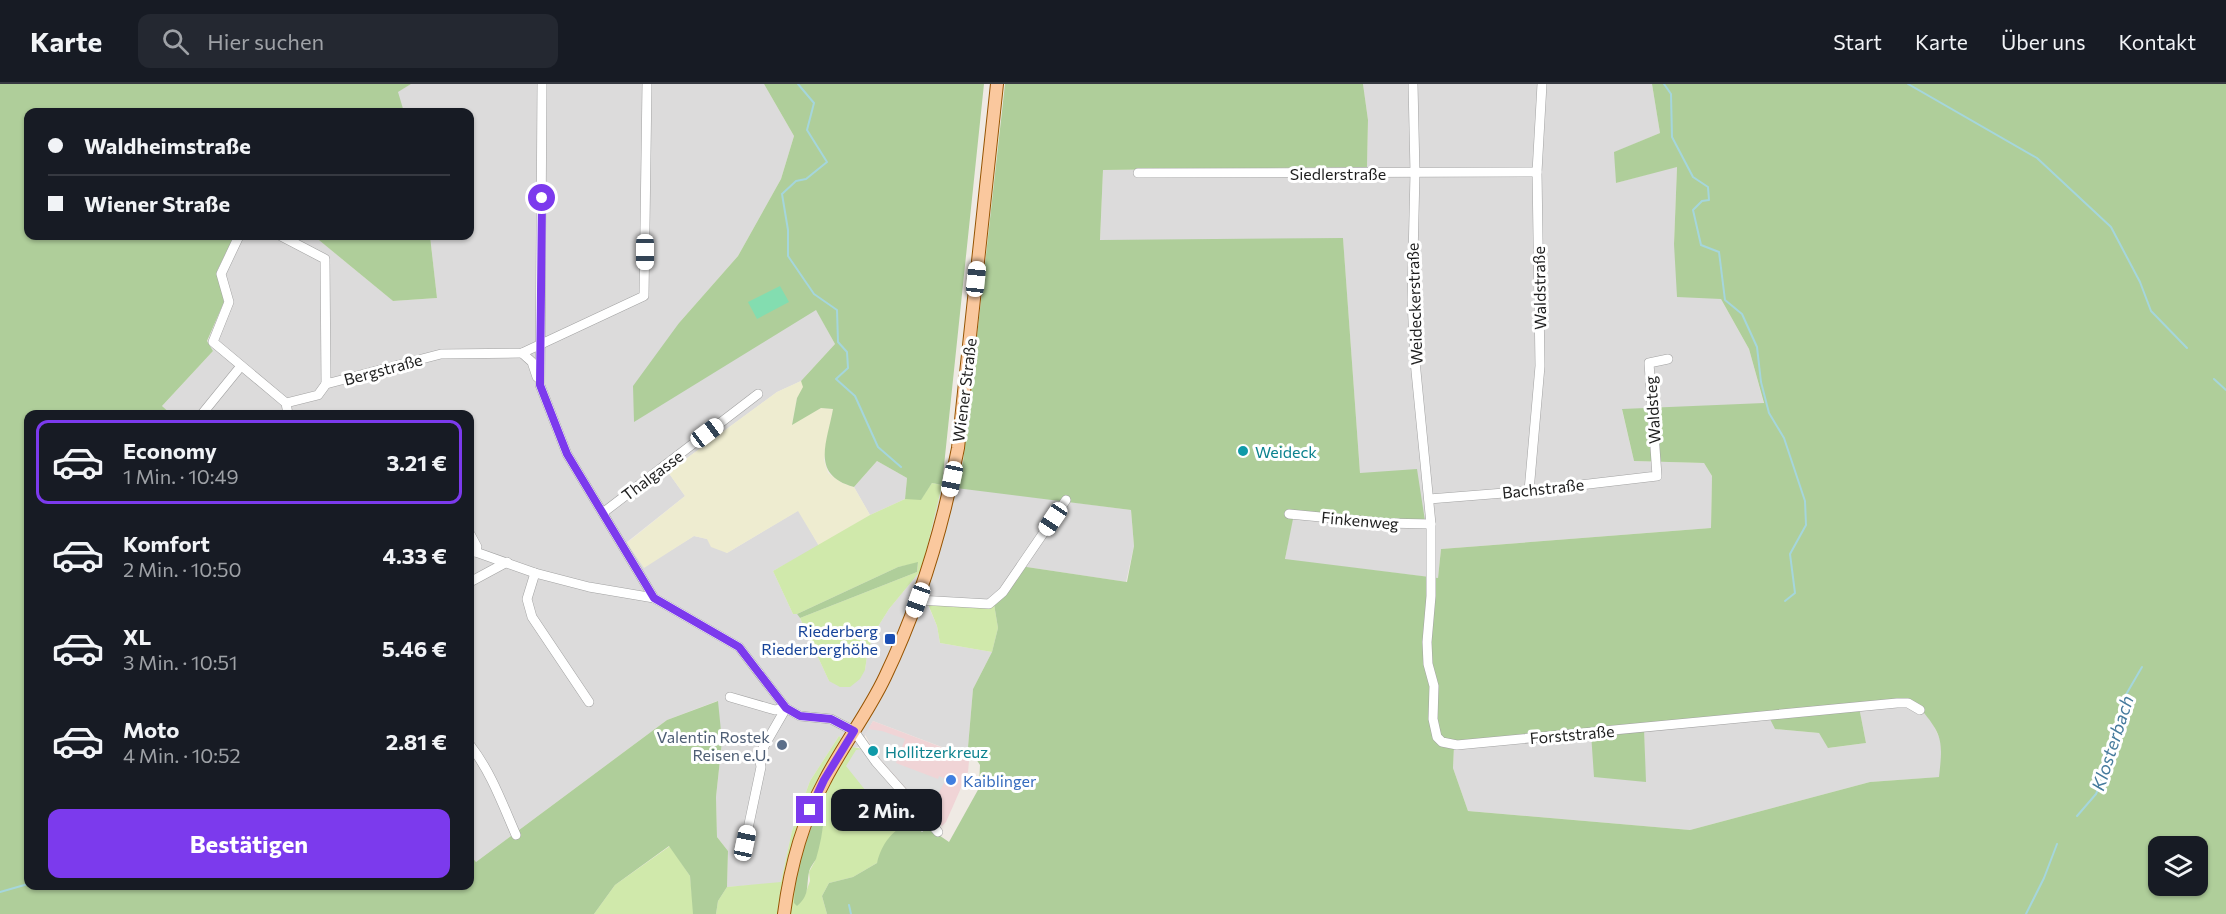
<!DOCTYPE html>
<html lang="de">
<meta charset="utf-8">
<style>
body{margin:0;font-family:Commissioner,sans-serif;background:#242831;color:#f1f3f6;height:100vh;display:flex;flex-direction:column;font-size:22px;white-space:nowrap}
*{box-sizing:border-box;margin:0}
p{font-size:20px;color:#9ea1a6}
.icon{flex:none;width:33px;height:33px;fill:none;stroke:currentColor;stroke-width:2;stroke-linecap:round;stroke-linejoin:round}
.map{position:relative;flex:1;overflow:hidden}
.panel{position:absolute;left:24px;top:326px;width:450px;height:480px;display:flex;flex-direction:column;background:#171b24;border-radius:12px;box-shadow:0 2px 4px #0004}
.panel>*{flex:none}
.top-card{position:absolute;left:24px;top:24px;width:450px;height:132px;border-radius:12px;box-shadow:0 2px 4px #0004;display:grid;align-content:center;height:132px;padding:0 24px;background:#171b24}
.buttons{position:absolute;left:2148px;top:752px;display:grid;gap:12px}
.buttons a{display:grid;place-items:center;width:60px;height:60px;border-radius:12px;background:#171b24;box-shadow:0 2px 4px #0004;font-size:30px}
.end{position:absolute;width:27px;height:27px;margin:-14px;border:8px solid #7c3aed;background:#fff;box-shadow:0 0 0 3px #fff}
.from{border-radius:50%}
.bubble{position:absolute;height:42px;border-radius:12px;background:#171b24;box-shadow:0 2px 4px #0004;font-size:20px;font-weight:700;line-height:42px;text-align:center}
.car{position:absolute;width:18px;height:36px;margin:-18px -9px;border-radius:8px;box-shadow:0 0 4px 2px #0007;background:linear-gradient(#fff 24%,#345 0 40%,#fff 0 76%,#345 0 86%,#fff 0)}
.top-card b{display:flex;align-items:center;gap:21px;height:57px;font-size:22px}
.top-card b+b{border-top:2px solid #363941}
.top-card i{width:15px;height:15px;background:#f1f3f6}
ul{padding:10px 0 0;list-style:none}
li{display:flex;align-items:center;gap:18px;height:84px;margin:0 12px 9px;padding:0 12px;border:3px solid transparent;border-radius:12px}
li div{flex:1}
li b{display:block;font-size:22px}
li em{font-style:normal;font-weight:700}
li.current{border-color:#7c3aed}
li>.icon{width:54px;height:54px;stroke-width:1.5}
.cta{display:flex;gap:12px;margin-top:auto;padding:12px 24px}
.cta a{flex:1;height:69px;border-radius:12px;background:#7c3aed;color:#fff;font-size:24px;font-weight:700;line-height:69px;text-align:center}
header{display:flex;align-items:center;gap:36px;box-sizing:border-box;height:84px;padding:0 30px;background:#171b24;border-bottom:2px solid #363941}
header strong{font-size:28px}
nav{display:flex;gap:33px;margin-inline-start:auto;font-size:21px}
.search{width:420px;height:54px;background:#242831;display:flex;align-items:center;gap:15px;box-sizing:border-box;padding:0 21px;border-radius:12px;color:#9ea1a6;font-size:22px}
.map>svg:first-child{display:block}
.residential{fill:#dcdbdb}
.commercial{fill:#f0d4d6}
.farmland{fill:#eeecd0}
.grass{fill:#d0e9ab;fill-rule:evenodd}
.forest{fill:#afce9a;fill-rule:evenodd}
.pitch{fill:#83ddb0}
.parking{fill:#dedede}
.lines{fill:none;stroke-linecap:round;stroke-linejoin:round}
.stream{stroke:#a5d6dc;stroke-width:2}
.minor-casing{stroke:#a2a2a2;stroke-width:10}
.major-casing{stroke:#965402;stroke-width:14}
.minor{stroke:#fff;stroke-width:9}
.major{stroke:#fac89e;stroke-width:12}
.route{stroke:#7c3aed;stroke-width:8}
.culture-dot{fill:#0f9aa8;stroke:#fff;stroke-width:2}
.transit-dot{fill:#1a4fb4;stroke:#fff;stroke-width:2}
.service-dot{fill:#5c6f8a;stroke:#fff;stroke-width:2}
.shop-dot{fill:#3f7fe0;stroke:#fff;stroke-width:2}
.labels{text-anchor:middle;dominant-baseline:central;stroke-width:6;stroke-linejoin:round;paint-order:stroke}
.street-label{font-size:16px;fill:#1e1e1e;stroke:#fff}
.culture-label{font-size:16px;fill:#0d838f;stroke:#fff;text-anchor:start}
.transit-label{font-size:16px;fill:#164399;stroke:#fff;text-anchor:end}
.service-label{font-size:16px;fill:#4e5e75;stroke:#fff;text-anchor:end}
.shop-label{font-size:16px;fill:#366cbe;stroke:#fff;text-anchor:start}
.water-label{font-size:18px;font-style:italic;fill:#467b9d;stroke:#fff}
</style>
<header>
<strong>Karte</strong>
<div class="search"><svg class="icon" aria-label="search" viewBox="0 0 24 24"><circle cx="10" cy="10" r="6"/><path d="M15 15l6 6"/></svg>Hier suchen</div>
<nav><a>Start</a><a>Karte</a><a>Über uns</a><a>Kontakt</a></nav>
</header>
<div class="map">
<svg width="2226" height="830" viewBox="0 0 2226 830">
<rect width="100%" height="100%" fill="#efeae4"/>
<g class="residential">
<polygon points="411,0 764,0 794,52 781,95 738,172 679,239 634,337 816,225 835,260 801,297 777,308 668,388 685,412 627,458 644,483 694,452 707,455 727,469 799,426 819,462 773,487 793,530 797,530 800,534 829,597 865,586 868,565 879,541 889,525 922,485 942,401 1131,426 1134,462 1126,498 1020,482 994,520 928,521 937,542 940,559 992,568 973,605 968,663 963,671 873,637 859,663 852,664 839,652 810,697 792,747 781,799 727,803 728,767 717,753 716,713 722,657 717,617 667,636 476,778 470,771 470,330 171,330 162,322 213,267 207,258 224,218 217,187 234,152 314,152 393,217 437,214 430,152 470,152 470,28 404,28 397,8"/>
<polygon points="1363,0 1652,0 1660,49 1615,68 1616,99 1677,82 1674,160 1721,215 1749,265 1764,320 1622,326 1634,377 1704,379 1712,392 1711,444 1441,465 1438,494 1285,476 1292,435 1425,437 1360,389 1343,155 1100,157 1103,86 1367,83 1368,36"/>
<polygon points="877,377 907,394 905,415 870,431 854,403"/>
<polygon points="1859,623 1919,623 1932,638 1943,662 1940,693 1870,698 1690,746 1468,727 1453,684 1454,661 1591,648 1645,698 1644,643 1769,631 1776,645 1819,649 1829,664 1866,659"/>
</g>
<polygon class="commercial" points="873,637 962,671 969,677 968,688 946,738 942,742 927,728 875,669 865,650"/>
<polygon class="farmland" points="801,297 804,303 797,314 792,340 821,324 833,325 824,376 828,389 842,399 854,403 870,431 819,462 798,427 727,469 711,463 707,455 694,452 644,484 627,459 685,412 668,388 777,308"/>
<g class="grass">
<polygon points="932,399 942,401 922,485 889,525 879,541 868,565 865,586 860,595 850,603 840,603 829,597 800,534 917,488 918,479 898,483 797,530 793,530 773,487 870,431 905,415 921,415"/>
<polygon points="928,520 994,520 998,544 992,568 940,559 937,542"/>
<path d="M839,652L852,663L863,665L903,727L912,737L899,743L877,779L853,793L829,799L822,812L827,830H716L718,817L727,803L781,798L792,747L810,697ZM816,731L823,742L815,777L809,788L810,797L806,808L794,805L805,760Z"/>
<polygon points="670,762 690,792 694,830 594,830 615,801"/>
</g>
<g class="forest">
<polygon points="0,0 411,0 398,8 404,28 28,28 28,152 234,152 217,187 224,218 207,257 213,267 162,322 171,330 28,330 28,801 470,801 470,771 476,778 667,636 718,617 722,657 716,713 717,753 728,767 727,803 718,817 716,830 693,830 690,792 669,762 615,801 594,830 0,830"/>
<path d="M764,0H984L942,401L932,399L921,416L905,415L907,394L877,377L854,403C810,391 827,359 833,325L821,324L792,341L797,314L803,303L801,297L835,260L816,226L634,338L633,302L679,239L738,172L781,95L794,52Z"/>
<path d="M1005,0H1363L1368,36L1367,83L1103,86L1100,156L1343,154L1360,389L1417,385L1425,437L1293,435L1285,475L1438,494L1441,465L1711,444L1712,392L1704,379L1634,377L1622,325L1764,319L1749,265L1721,215L1677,213L1674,160L1677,83L1616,99L1614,68L1660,49L1652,0H2226V830H827L822,812L829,799L853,793L877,779C882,759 892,746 912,737L922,748L927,743L949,758L979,704L980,681L968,663L973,605L992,568L998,544L994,520L1020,482L1127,498L1134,462L1131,426L956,404L963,378ZM1859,623H1919C1943,651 1943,657 1939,693L1870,698L1690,746L1468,727L1453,684L1454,662L1591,649L1594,693L1646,698L1644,644L1768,631L1775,645L1819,649L1828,664L1866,659ZM2158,762H2198V801H2158Z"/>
<polygon points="314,152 430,152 437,214 393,217"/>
<polygon points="918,478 917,488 800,534 797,530 898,483"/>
<path d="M816,731L824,732C823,747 820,761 816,775C814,779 810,783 809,788C806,803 810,811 797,822L794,819C794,789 805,759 816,731Z"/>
</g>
<polygon class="pitch" points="780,202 789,218 757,235 748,218"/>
<g class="parking">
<polygon points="868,645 882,647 905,655 896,679 938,695 939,692 946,695 929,728 927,728 875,669 865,650"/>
<polygon points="863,665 931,740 922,748 903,727 889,736 846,682 856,666"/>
</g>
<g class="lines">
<g class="stream">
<polyline points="798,0 814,19 807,46 827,78 806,95 796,97 782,110 788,146 788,172 814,210 837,226 838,258 847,268 848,284 836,295 855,312 878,363 901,383"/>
<polyline points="1664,0 1671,10 1672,53 1693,93 1708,103 1709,116 1702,117 1693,126 1701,161 1719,168 1725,216 1742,230 1757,263 1761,298 1769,329 1784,354 1805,417 1806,441 1790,470 1795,509 1785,517"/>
<polyline points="1908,0 2037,74 2111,143 2140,198 2151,227 2187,264"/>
<polyline points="2214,295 2226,306"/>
<polyline points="2077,732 2096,710 2106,687 2104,670 2117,650 2124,614 2142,583"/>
<polyline points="0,808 28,800"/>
<polyline points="849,821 851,830"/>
<polyline points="2026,830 2044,794 2057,760"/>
</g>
<g class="minor-casing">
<g id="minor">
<polyline points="542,0 540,301 567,370 654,514 739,563 786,624 800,632 831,635 854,647 876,678 938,748"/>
<polyline points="1413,0 1415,89 1412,216 1415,277 1431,440 1431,512 1427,558 1428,580 1434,602 1433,635 1437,653 1442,658 1457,661 1897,619 1908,619 1920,626"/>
<polyline points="1138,89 1537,88"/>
<polyline points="239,152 221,190 229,218 213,258 286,319 288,330"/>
<polyline points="281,152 325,175 326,300 441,270 522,269 644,212 647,0"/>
<polyline points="522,269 532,278 537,293"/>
<polyline points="286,319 318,311 326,300"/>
<polyline points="202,330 241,282"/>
<polyline points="1529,407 1540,282 1537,88 1542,0"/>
<polyline points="1429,415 1529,407 1657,392 1649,279 1668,275"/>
<polyline points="604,428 758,310"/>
<polyline points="1289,430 1384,439 1431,440"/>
<polyline points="470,450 477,463 475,468"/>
<polyline points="470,466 535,489 589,503 654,514"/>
<polyline points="535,489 527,515 532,533 589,618"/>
<polyline points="470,498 507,478"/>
<polyline points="918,516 989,520 1003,508 1066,416"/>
<polyline points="730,613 775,626 786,624"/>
<path d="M470,661C491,688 502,719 516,751"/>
<polyline points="745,759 761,683 759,671 786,624"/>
</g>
</g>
<g class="major-casing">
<path id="major" d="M784,830C790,783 802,738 825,696C843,661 868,629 885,593C920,520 943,443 958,364L997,0"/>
</g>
<use href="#minor" class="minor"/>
<use href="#major" class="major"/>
</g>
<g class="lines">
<polyline class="route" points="542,114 540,301 567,370 654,514 739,563 786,624 800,632 831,635 854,647 824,696 810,726"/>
</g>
<g class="culture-dot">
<circle cx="1243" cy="367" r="6"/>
<circle cx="873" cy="667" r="6"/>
</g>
<rect class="transit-dot" x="884" y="549" width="12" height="12" rx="3"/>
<circle class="service-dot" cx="782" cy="661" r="6"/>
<circle class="shop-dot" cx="951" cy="696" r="6"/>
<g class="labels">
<g class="street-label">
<text x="1338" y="89">Siedlerstraße</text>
<text transform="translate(1539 204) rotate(-91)">Waldstraße</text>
<text transform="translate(1414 220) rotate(-92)">Weideckerstraße</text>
<text transform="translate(383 285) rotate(-15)">Bergstraße</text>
<text transform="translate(964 306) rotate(-83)">Wiener Straße</text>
<text transform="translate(1652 326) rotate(-94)">Waldsteg</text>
<text transform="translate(652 391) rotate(-37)">Thalgasse</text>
<text transform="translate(1543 404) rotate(-6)">Bachstraße</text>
<text transform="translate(1360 436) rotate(5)">Finkenweg</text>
<text transform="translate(1572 650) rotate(-5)">Forststraße</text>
</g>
<g class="culture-label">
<text x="1255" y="367">Weideck</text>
<text x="885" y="667">Hollitzerkreuz</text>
</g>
<g class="transit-label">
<text x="878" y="546">Riederberg<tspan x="878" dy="18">Riederberghöhe</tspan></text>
</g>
<g class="service-label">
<text x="770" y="652">Valentin Rostek<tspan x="770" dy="18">Reisen e.U.</tspan></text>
</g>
<g class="shop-label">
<text x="963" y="696">Kaiblinger</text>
</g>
<g class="water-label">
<text transform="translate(2112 659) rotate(-72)">Klosterbach</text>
</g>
</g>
</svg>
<div class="buttons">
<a><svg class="icon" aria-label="layers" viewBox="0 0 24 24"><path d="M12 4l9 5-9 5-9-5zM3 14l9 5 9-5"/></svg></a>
</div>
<i class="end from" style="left:542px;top:114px"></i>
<i class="end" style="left:810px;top:726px"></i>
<div class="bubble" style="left:831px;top:705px;width:111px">2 Min.</div>
<i class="car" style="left:645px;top:168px;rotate:180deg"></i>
<i class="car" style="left:976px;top:195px;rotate:6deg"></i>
<i class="car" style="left:707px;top:349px;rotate:53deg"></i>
<i class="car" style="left:952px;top:395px;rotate:192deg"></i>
<i class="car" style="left:1053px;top:435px;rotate:214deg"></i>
<i class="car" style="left:918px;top:516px;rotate:200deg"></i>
<i class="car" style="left:745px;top:759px;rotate:12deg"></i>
<div class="top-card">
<b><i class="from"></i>Waldheimstraße</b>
<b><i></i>Wiener Straße</b>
</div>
<section class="panel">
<ul>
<li class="current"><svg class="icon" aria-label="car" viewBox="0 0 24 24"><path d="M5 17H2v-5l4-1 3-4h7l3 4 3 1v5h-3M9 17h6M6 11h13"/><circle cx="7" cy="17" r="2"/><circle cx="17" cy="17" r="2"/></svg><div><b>Economy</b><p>1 Min. · 10:49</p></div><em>3.21 €</em></li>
<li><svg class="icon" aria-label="car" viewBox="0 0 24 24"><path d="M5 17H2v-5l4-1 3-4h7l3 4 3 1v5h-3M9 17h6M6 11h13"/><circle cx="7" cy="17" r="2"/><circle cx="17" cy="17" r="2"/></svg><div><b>Komfort</b><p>2 Min. · 10:50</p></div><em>4.33 €</em></li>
<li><svg class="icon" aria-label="car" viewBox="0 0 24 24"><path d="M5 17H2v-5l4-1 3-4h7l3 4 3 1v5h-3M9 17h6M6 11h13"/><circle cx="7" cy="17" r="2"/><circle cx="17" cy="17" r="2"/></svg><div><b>XL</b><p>3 Min. · 10:51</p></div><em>5.46 €</em></li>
<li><svg class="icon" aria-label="car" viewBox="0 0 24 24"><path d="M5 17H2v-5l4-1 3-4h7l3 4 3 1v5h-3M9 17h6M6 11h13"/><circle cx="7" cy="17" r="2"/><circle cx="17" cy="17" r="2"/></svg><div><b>Moto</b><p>4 Min. · 10:52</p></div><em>2.81 €</em></li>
</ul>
<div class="cta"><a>Bestätigen</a></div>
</section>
</div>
